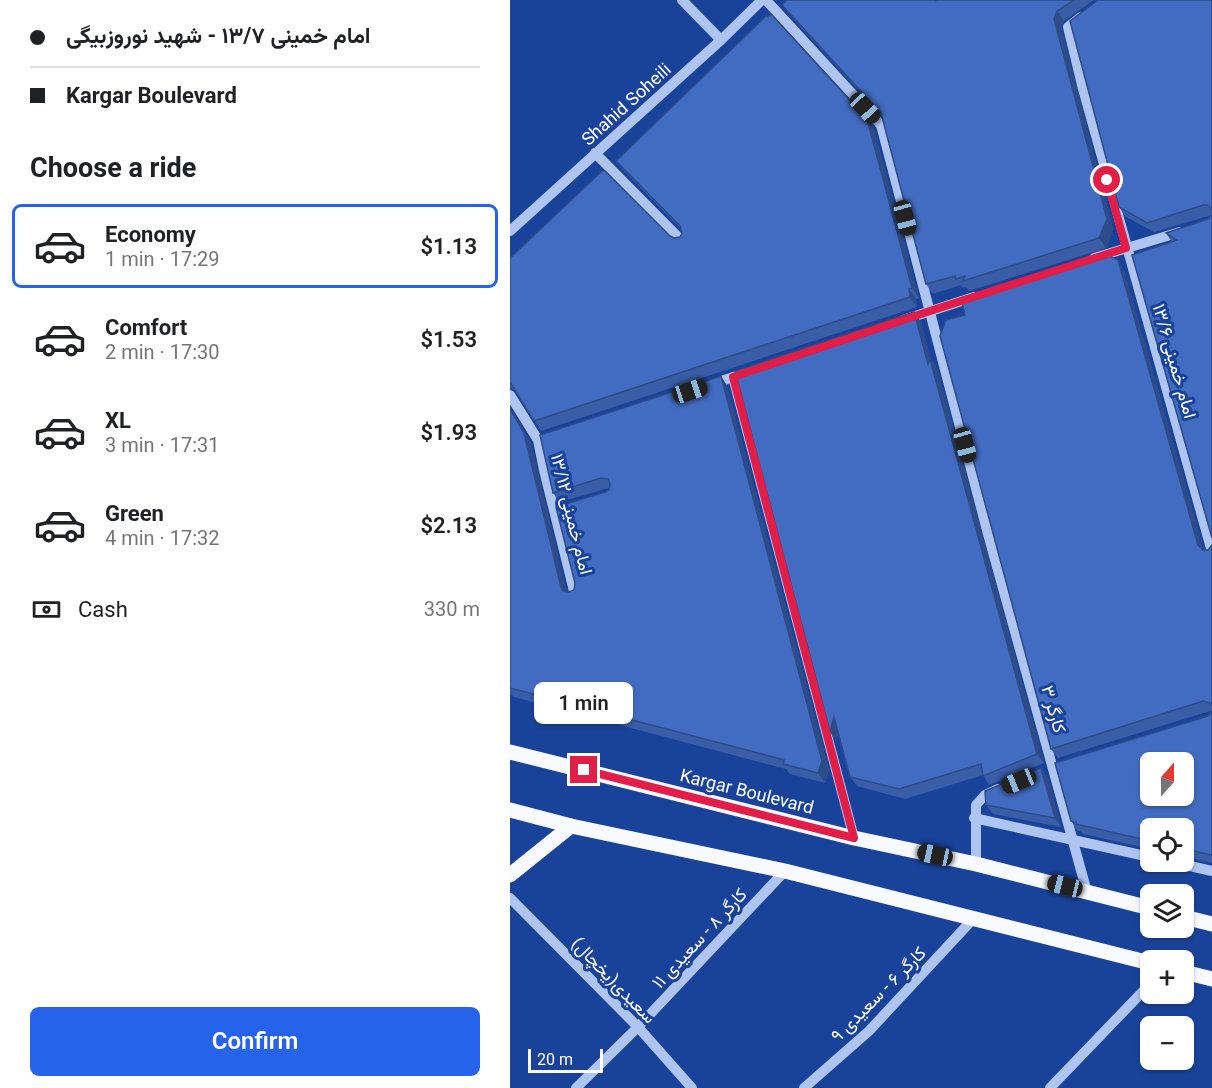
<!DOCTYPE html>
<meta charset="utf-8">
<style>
body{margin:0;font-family:Roboto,Vazirmatn,sans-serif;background:#f6f6f6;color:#202124;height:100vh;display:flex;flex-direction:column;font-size:22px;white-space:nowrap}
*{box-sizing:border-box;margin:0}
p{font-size:20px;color:#757577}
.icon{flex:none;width:33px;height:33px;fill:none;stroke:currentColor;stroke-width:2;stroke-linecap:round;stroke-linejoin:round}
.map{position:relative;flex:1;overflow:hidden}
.side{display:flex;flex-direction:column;background:#fff;width:510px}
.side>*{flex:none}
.hud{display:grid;align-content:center;height:132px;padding:0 30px;background:#fff}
.needle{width:39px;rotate:21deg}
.tools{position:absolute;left:630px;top:752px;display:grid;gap:12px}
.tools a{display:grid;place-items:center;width:54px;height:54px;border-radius:9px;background:#fff;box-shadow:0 2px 4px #0004;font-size:30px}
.scale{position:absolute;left:18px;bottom:15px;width:75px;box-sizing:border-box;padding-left:6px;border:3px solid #fff;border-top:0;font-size:16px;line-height:21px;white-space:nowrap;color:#fff;-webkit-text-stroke:4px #19439a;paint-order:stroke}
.end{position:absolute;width:27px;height:27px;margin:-14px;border:8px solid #e11d48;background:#fff;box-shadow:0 0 0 3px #fff}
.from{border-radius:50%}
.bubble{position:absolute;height:42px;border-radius:9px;background:#fff;box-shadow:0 2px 4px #0004;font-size:20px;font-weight:600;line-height:42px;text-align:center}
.car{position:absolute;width:18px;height:36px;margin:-18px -9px;border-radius:8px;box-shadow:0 0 4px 2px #0007;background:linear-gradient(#222 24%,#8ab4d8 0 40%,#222 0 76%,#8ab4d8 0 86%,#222 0)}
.hud b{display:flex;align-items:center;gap:21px;height:57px;font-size:22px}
.hud b+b{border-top:2px solid #e0e0e0}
.hud i{width:15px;height:15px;background:#202124}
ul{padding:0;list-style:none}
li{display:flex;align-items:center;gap:18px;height:84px;margin:0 12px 9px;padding:0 18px;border:3px solid transparent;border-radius:9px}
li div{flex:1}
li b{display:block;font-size:22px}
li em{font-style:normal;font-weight:600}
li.current{border-color:#2563eb}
li>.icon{width:54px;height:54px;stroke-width:1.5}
h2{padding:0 30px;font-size:27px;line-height:72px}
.pay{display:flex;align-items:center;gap:15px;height:66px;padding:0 30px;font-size:22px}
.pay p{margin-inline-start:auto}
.primary-button{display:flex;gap:12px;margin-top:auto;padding:12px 30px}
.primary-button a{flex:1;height:69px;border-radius:9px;background:#2563eb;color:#fff;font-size:24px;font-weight:600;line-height:69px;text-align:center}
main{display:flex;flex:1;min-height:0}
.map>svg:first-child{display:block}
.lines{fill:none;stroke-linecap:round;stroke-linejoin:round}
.minor{stroke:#afc5f1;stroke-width:10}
.major{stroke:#f9faff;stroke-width:15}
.wall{fill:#395da6}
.shaded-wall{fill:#2e4c87}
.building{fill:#426cc1;stroke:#2e4c87;stroke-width:1.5;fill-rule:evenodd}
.route{stroke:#e11d48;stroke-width:8}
.labels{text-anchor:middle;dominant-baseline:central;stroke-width:6;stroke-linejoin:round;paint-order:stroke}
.street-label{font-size:18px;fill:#fff;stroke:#19439a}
</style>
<main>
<section class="side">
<div class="hud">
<b><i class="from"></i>امام خمینی ۱۳/۷ - شهید نوروزبیگی</b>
<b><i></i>Kargar Boulevard</b>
</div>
<h2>Choose a ride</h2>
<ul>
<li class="current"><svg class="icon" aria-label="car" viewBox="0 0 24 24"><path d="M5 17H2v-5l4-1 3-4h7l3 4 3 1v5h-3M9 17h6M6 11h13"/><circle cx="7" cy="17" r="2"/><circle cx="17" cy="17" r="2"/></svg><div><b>Economy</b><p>1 min · 17:29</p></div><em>$1.13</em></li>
<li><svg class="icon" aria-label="car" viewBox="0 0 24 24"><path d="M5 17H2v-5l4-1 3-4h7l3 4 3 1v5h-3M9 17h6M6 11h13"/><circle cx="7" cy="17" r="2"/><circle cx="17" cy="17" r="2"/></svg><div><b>Comfort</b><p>2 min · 17:30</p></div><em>$1.53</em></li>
<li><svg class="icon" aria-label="car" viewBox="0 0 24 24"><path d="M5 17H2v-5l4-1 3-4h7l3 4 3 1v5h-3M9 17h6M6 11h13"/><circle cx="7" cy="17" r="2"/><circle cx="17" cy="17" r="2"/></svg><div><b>XL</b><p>3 min · 17:31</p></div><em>$1.93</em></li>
<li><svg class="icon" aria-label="car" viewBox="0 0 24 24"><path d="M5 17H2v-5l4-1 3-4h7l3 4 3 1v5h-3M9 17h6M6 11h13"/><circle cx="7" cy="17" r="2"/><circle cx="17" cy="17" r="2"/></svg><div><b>Green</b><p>4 min · 17:32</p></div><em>$2.13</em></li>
</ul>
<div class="pay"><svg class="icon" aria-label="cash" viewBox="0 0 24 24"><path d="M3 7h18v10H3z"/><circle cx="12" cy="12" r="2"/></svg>Cash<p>330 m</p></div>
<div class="primary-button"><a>Confirm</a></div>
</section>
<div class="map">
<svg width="702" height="1088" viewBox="0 0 702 1088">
<rect width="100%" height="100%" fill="#19439a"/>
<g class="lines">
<g class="minor">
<polyline points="172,0 211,40"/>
<polyline points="256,0 371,125 478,534 577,892"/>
<polyline points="571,17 558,27 573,89 702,552"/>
<polyline points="85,153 172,241"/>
<polyline points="0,231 211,40 252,0"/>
<polyline points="584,258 670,232"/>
<polyline points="393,320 464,297"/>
<polyline points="223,377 344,838"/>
<polyline points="202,384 239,372"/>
<polyline points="0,395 28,440 34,470 65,595"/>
<polyline points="464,818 640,857"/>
<polyline points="658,861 702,871"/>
<polyline points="466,864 466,805 475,795 488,789"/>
<polyline points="0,898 128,1027 182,1088"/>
<polyline points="66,1088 128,1027 275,871"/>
<polyline points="294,1088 359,1031 463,919"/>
<polyline points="540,1088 640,984"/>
</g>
<g class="major">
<polyline points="0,752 344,838 466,864 640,908"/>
<polyline points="0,810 61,826 275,871 640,963"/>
<polyline points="0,875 61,826"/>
<polyline points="674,917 702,924"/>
<polyline points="674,972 702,979"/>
</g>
</g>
<g class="wall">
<polygon points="428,0 584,0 554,21 551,28 603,229 596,248 459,291 456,287 452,288 451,285 423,294 416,284 372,116 279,14 272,5 425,1"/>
<polygon points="702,0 702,215 644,232 616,217 609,207"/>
<polygon points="364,129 409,298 406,299 407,307 31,431 5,390 0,388 0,258 160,236 164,238 170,237 172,233 172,230 113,170 106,161"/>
<polygon points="698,219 702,538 662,242 656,233"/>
<polygon points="614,270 694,550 698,550 702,545 702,863 674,857 674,828 640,828 640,849 573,834 571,831 568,831 561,821 701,713 702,711 700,711 548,758 541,749"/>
<polygon points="404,312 411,322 421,360 427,368 534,763 479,785 473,775 395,799 347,786 340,777 328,734 326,741"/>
<polygon points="211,376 217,386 319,770 315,783 280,774 276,769 4,697 0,693 0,407 21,443 56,592 59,592 64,590 95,492 99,490 99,488 50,502 43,493"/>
<polygon points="531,768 538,778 551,827 483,814 476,805"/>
</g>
<g class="shaded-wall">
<polygon points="547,11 554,21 551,28 603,229 596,248 589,238 544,19"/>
<polygon points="357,119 364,129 409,298 402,288"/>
<polygon points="608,260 614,270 695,554 688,545"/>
<polygon points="399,289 406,299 407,307 400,297"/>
<polygon points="404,312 411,322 421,360 427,368 534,763 527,754"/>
<polygon points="211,376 217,386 319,770 315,783 308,773"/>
<polygon points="0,407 21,443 58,597 51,587"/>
<polygon points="324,717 330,726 326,741 320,732"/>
<polygon points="531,768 538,778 551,827 545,818"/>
</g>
<g class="building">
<polygon points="277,0 424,0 425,1 428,0 564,0 547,11 544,19 597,219 589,238 453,281 455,276 446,279 445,276 416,284 371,113 272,5"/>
<polygon points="588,0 702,0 702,210 698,205 693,205 637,223 609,207 560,21"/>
<polygon points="261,14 357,119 402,288 399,289 400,297 24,421 0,382 0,258 92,171 95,171 160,236 164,238 170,237 172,233 170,226 106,161 257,15 258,17"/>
<polygon points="702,215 702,538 622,255 667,240 656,233 698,219"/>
<polygon points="593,253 608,260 688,545 693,550 698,550 702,545 702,706 700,703 693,701 541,749 430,336 436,320 455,315 451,298"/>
<polygon points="404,312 418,364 420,359 527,754 473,776 471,764 389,789 340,777 324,717 320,732 225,371"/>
<polygon points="211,376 312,761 308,773 273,764 274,760 252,754 0,688 0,409 14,433 51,587 53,591 59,592 64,590 65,583 46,507 95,492 99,490 100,484 98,479 91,478 43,493 30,435"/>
<path d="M702,710V855L674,849V828H640V841L566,824V822L561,821L545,763L698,716L701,713ZM640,762H674V795H640Z"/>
<polygon points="531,768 545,818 476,805 475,791"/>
</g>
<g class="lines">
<polyline class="route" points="74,770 344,838 223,377 420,311 616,248 597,180"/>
</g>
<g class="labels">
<g class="street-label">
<text transform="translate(116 104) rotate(-42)">Shahid Soheili</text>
<text transform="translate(665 361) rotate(74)">امام خمینی ۱۳/۶</text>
<text transform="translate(62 514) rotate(76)">امام خمینی ۱۳/۱۲</text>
<text transform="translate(544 709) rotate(74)">کارگر ۳</text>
<text transform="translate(237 791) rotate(14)">Kargar Boulevard</text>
<text transform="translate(189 938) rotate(-47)">کارگر ۸ - سعیدی ۱۱</text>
<text transform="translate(104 980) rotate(46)">سعیدی(یخچال)</text>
<text transform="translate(368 994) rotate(-45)">کارگر ۶ - سعیدی ۹</text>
</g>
</g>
</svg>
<div class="tools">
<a><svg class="needle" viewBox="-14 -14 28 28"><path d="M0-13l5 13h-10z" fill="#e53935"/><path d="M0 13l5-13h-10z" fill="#757577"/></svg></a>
<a><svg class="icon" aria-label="locate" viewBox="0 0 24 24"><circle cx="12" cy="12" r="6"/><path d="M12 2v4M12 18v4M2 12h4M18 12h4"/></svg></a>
<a><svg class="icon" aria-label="layers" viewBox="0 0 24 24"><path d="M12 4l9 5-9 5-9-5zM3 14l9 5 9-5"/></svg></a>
<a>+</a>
<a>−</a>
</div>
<div class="scale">20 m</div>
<i class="end from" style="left:597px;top:180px"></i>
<i class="end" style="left:74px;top:770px"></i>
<div class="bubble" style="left:24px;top:682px;width:99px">1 min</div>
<i class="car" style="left:355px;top:108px;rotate:137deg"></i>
<i class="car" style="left:395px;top:218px;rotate:165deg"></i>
<i class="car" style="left:180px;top:391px;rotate:72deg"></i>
<i class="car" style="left:455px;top:445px;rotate:165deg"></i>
<i class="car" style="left:509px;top:781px;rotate:248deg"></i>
<i class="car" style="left:425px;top:855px;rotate:282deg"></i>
<i class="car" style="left:555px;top:886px;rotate:284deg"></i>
</div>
</main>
